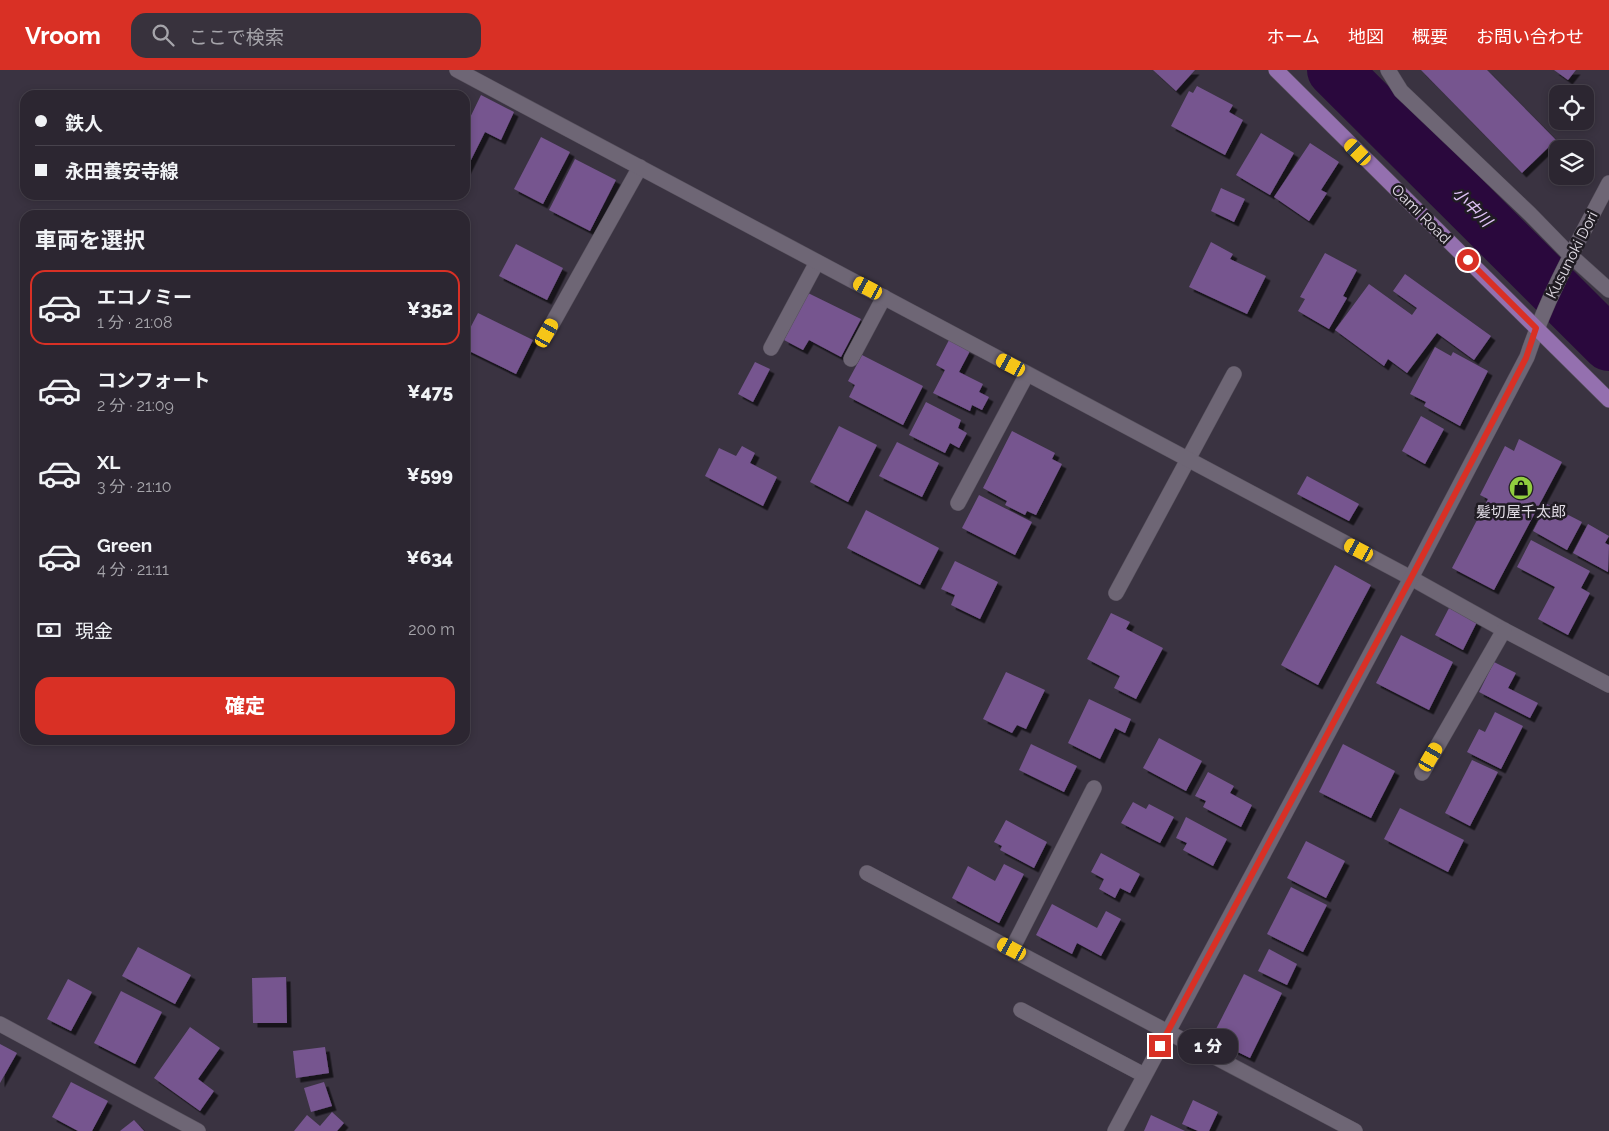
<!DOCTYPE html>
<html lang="ja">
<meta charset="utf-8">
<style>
body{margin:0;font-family:Raleway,"Noto Sans JP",sans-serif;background:#38323d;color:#f1f3f6;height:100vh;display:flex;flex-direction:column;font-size:19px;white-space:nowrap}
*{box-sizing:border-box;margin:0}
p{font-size:16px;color:#a6a5ab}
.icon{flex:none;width:28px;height:28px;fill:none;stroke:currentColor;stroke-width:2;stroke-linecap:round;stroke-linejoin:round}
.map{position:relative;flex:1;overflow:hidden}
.details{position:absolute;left:20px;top:140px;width:450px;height:535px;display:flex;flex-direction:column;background:#2c2631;border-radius:15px;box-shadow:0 2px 8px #0003,0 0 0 1px #48434d}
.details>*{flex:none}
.hud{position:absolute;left:20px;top:20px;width:450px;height:110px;border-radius:15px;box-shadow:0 2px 8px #0003,0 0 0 1px #48434d;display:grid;align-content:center;height:110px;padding:0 15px;background:#2c2631}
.fabs{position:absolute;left:1549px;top:15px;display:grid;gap:10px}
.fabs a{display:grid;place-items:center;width:45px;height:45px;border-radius:10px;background:#2c2631;box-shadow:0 2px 8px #0003,0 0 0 1px #48434d;font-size:25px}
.end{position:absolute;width:22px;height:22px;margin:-11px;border:6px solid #d93025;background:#fff;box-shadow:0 0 0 2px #fff}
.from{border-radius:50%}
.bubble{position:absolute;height:35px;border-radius:15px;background:#2c2631;box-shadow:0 2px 8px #0003,0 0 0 1px #48434d;font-size:16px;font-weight:800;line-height:35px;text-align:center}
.car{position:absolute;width:15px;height:30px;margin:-15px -8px;border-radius:6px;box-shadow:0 0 4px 1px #0007;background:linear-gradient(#f5c518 24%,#345 0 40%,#f5c518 0 76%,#345 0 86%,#f5c518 0)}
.hud b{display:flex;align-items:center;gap:18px;height:48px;font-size:19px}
.hud b+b{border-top:1px solid #48434d}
.hud i{width:12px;height:12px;background:#f1f3f6}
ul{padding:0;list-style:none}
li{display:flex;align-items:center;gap:15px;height:75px;margin:0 10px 8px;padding:0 5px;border:2px solid transparent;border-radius:15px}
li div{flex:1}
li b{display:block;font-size:19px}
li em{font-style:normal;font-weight:800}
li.current{border-color:#d93025}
li>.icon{width:45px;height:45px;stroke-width:1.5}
h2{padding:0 15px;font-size:22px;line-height:60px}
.pay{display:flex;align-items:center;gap:12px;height:55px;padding:0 15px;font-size:19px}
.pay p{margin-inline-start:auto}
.cta{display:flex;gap:10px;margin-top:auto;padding:10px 15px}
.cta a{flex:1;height:58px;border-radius:15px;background:#d93025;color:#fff;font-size:20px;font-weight:800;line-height:58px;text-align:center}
header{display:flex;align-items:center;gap:30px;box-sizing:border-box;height:70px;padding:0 25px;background:#d93025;color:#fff}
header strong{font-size:24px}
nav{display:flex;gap:28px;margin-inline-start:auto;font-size:18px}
.search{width:350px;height:45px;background:#38323d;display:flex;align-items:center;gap:12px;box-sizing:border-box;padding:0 18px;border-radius:15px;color:#a6a5ab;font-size:19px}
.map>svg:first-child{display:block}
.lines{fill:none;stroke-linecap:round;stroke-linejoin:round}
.river{stroke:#2a083d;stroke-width:54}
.building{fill:#76558f;filter:url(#shadow)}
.service-casing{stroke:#57515d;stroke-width:16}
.minor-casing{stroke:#57515d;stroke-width:16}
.tertiary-casing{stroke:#57515d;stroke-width:16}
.primary-casing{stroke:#57515d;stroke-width:16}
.service{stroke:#6e6675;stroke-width:15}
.minor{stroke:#6e6675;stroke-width:15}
.tertiary{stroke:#6e6675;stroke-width:15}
.primary{stroke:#9470af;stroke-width:15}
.route{stroke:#d93025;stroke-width:6}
.labels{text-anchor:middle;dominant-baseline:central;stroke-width:5;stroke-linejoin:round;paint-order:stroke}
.street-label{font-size:15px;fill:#e3dee7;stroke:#201c23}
.poi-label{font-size:15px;fill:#e3dee7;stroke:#201c23}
.water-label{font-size:16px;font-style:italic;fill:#e0c3f7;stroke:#201c23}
</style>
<header>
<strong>Vroom</strong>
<div class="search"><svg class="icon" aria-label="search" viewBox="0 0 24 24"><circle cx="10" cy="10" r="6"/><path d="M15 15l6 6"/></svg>ここで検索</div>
<nav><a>ホーム</a><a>地図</a><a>概要</a><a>お問い合わせ</a></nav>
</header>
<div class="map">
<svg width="1609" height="1061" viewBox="0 0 1609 1061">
<defs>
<filter id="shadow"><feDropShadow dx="4.5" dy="4.5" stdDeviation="0" flood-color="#0009"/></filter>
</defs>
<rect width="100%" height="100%" fill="#3a3341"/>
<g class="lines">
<polyline class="river" points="1334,0 1609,274"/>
</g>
<g class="building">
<polygon points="1153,0 1195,0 1176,21"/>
<polygon points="1421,0 1487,0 1556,70 1522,103"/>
<polygon points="1554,0 1576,0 1568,10"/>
<polygon points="1197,16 1233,35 1229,42 1243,50 1225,85 1171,56 1189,21 1193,23"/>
<polygon points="481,25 514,42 501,70 485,62 465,102 465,58"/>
<polygon points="1261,63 1294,83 1270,125 1236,105"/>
<polygon points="541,67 570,82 543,134 514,119"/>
<polygon points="1310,73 1339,92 1321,120 1327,123 1309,151 1274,127"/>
<polygon points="575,89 616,110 590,161 549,140"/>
<polygon points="1221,118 1245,129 1234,152 1211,141"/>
<polygon points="1211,172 1233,184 1230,189 1266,206 1247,244 1189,217"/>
<polygon points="516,174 563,198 547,230 499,206"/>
<polygon points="1325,183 1357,200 1343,226 1347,228 1329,259 1298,241 1305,229 1300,227"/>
<polygon points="1405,204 1491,266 1474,290 1437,263 1407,303 1388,289 1384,296 1335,260 1369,214 1412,245 1417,238 1393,221"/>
<polygon points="808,223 861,249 841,287 809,270 803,280 784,270"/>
<polygon points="478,243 533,270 516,304 465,279 465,268"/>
<polygon points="949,270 970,281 959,302 983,314 979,322 989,327 982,340 972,335 970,341 933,323 945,300 936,295"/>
<polygon points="1435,277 1451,286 1453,282 1488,301 1460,356 1424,336 1426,332 1410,324"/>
<polygon points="862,285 923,316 903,355 849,327 855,315 848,311"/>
<polygon points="755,292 770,299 753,332 738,324"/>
<polygon points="926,332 961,350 958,358 967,363 959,378 950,373 945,383 909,365"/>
<polygon points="1421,346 1444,359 1425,394 1402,381"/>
<polygon points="839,356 877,375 848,432 810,412"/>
<polygon points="1012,361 1055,383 1052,389 1062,394 1036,445 1027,441 1025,445 1005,435 1007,431 983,418"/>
<polygon points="1519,369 1562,392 1494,520 1452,498 1488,429 1480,425 1505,376 1514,381"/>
<polygon points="897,372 939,393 922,427 879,406"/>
<polygon points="742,376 755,383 750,393 777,407 763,436 705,406 719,378 736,386"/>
<polygon points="1307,406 1359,434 1349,451 1297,424"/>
<polygon points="979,425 1032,452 1015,485 962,458"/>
<polygon points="1547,434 1582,452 1567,480 1533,461"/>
<polygon points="866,440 939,478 920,515 847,478"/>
<polygon points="1588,454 1609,466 1605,473 1609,475 1608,502 1573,483"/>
<polygon points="1531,470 1590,501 1581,518 1590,523 1568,565 1538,549 1555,517 1517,497"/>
<polygon points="955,491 998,512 980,549 951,535 955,525 941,519"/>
<polygon points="1335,495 1371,515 1318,615 1281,595"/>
<polygon points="1449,538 1477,552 1463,580 1435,565"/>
<polygon points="1111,543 1130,552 1126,559 1163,578 1136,629 1114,618 1120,606 1087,589"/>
<polygon points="1401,565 1453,592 1429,640 1376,613"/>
<polygon points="1494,592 1516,603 1508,618 1538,633 1530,648 1479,622"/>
<polygon points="1006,602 1045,620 1026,659 1017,655 1012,663 983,649"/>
<polygon points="1089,629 1131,649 1125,663 1115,658 1100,689 1068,673"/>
<polygon points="1495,642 1523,656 1501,699 1467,682 1479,659 1485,662"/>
<polygon points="1159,668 1202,691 1186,721 1143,698"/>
<polygon points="1031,674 1077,696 1064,722 1019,700"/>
<polygon points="1343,674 1395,701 1371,748 1319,722"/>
<polygon points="1472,690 1498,702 1470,756 1445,743"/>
<polygon points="1208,702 1234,716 1230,723 1252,735 1241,757 1203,737 1206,731 1195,726"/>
<polygon points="1133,732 1146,739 1149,734 1174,747 1160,773 1121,753"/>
<polygon points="1400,738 1464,770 1448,802 1384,769"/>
<polygon points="1186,747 1227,769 1213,796 1183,780 1187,773 1176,768"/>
<polygon points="1006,750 1047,772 1034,798 1000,780 1002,776 994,772"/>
<polygon points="1306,771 1345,791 1326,828 1287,808"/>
<polygon points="1101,783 1140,804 1130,823 1120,818 1115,828 1099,819 1104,809 1091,802"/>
<polygon points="1004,794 1024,804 999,853 952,828 968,796 995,811"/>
<polygon points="1291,817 1327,835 1303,882 1267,864"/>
<polygon points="1052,834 1097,858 1106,841 1121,849 1101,886 1077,873 1072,884 1036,865"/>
<polygon points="138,877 191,905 175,934 122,906"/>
<polygon points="1269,879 1297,894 1287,915 1258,901"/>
<polygon points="1244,904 1282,923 1250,988 1211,969"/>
<polygon points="286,907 287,953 253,953 252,908"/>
<polygon points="68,909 92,922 71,961 47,949"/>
<polygon points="121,921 162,942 135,994 94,973"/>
<polygon points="190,957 220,978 198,1009 214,1021 200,1041 154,1008"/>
<polygon points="0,974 17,983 0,1013"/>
<polygon points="325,977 329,1003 296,1008 293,981"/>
<polygon points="71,1012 108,1031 92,1061 78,1061 52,1047"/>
<polygon points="324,1012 332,1036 311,1042 304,1018"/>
<polygon points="1193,1030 1218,1042 1209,1061 1198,1061 1182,1054"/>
<polygon points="332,1042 344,1053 337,1061 294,1061 307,1045 320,1056"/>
<polygon points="1151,1045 1185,1061 1144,1061"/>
<polygon points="134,1050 144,1061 120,1061"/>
</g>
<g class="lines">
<g class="service-casing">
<g id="service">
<polyline points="547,263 640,97"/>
<polyline points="771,278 817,192"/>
<polyline points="851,289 884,227"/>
<polyline points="958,433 1027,304"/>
<polyline points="1116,523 1234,304"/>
<polyline points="1021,940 1144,1005"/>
</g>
</g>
<g class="minor-casing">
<g id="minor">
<polyline points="457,0 1411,508 1504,560 1609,615"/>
<polyline points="1388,0 1401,21 1530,144 1570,185 1609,220"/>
<polyline points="1422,703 1504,560"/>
<polyline points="867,803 1355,1061"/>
<polyline points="1012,879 1094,718"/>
<polyline points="0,954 198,1061"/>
</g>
</g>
<g class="tertiary-casing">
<path id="tertiary" d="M1115,1061L1411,508L1527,287C1547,226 1579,170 1609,113"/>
</g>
<g class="primary-casing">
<polyline id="primary" points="1276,0 1609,330"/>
</g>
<use href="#service" class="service"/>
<use href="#minor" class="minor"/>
<use href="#tertiary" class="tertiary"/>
<use href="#primary" class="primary"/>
</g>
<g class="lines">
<polyline class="route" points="1160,976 1411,508 1526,288 1536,258 1468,190"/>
</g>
<defs>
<g id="shop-disc" transform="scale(1.25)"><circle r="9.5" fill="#91cd3f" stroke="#201c23"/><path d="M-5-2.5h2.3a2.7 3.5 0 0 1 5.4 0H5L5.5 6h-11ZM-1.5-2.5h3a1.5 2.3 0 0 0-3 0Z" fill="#111"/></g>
</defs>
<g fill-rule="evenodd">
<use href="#shop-disc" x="1521" y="418"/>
</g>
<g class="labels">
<g class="street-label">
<text transform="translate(1421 144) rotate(45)">Oami Road</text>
<text transform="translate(1572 185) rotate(-63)">Kusunoki Dori</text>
</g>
<g class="poi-label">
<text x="1521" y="442">髪切屋千太郎</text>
</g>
<g class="water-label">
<text transform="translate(1472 137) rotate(45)">小中川</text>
</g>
</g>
</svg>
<div class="fabs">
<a><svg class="icon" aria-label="locate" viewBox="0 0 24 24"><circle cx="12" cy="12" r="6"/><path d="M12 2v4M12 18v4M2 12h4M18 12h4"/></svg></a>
<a><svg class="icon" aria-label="layers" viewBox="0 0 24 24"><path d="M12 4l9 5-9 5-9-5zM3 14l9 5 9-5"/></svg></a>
</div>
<i class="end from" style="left:1468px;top:190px"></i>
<i class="end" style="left:1160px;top:976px"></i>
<div class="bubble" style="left:1178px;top:959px;width:60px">1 分</div>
<i class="car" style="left:1358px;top:82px;rotate:315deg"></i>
<i class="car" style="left:868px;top:218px;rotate:298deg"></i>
<i class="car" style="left:547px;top:263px;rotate:29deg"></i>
<i class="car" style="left:1011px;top:295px;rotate:298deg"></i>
<i class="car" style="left:1359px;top:480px;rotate:298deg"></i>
<i class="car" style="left:1431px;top:687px;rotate:30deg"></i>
<i class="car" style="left:1012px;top:879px;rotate:298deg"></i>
<div class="hud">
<b><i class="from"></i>鉄人</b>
<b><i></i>永田養安寺線</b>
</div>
<section class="details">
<h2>車両を選択</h2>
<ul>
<li class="current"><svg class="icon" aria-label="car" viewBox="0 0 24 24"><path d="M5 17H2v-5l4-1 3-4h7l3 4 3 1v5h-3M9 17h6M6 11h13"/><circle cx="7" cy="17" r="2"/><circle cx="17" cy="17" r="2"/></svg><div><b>エコノミー</b><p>1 分 · 21:08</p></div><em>¥352</em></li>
<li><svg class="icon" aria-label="car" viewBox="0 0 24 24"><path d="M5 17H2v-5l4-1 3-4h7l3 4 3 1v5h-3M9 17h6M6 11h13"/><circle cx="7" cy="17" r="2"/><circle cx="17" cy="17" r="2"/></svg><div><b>コンフォート</b><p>2 分 · 21:09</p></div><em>¥475</em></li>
<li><svg class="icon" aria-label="car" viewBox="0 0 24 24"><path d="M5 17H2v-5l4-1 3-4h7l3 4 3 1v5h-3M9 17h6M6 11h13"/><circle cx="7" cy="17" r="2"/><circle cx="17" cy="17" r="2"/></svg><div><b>XL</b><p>3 分 · 21:10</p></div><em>¥599</em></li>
<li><svg class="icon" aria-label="car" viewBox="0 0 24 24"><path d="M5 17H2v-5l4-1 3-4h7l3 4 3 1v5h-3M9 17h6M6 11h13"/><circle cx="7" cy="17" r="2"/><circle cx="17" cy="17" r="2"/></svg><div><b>Green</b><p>4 分 · 21:11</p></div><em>¥634</em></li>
</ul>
<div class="pay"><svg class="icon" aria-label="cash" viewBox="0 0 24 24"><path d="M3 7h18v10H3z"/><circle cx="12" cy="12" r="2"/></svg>現金<p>200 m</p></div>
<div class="cta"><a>確定</a></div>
</section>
</div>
